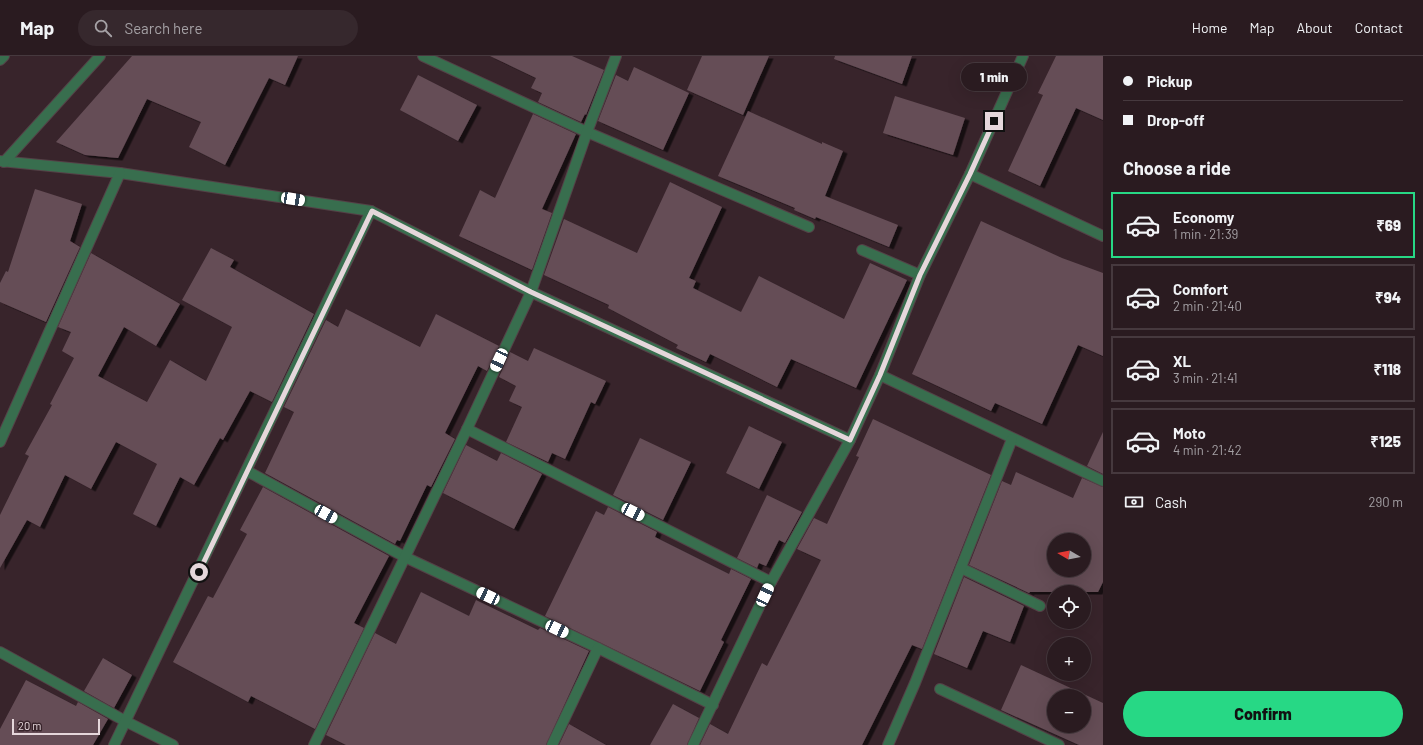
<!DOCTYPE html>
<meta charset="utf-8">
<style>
body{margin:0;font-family:Barlow,sans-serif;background:#36282d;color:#f1f3f6;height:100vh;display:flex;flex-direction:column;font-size:15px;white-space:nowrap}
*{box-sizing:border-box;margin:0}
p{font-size:13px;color:#a5a1a5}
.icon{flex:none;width:22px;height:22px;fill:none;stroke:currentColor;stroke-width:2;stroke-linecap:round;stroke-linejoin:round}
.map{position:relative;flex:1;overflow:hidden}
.drawer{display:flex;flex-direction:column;background:#2a1b20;width:320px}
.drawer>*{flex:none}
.guide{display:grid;align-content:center;height:88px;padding:0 20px;background:#2a1b20}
.needle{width:26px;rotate:280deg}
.tools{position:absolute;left:1047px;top:477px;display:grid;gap:8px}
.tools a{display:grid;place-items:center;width:44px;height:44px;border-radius:50%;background:#2a1b20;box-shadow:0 4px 16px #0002,0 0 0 1px #46393e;font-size:20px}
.scale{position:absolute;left:12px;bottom:10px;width:88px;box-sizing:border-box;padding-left:4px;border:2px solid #e5d7db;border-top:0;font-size:11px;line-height:14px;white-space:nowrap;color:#e5d7db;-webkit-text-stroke:3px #38242b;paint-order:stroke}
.end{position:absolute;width:18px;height:18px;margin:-9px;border:5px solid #e5d7db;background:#111;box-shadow:0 0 0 2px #111}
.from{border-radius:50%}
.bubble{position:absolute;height:28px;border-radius:14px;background:#2a1b20;box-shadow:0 4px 16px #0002,0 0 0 1px #46393e;font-size:13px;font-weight:800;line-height:28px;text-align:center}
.car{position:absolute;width:12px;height:24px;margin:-12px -6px;border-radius:5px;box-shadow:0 0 3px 1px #0007;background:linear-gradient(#fff 24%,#345 0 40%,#fff 0 76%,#345 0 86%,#fff 0)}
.guide b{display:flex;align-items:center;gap:14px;height:38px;font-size:15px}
.guide b+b{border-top:1px solid #46393e}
.guide i{width:10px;height:10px;background:#f1f3f6}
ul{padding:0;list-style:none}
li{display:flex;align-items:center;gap:12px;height:66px;margin:0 8px 6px;padding:0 12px;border:2px solid #46393e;border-radius:0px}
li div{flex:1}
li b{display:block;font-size:15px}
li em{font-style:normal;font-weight:800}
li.selected{border-color:#27d885}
li>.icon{width:36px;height:36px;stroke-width:1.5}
h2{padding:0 20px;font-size:18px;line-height:48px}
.pay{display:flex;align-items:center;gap:10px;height:44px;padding:0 20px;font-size:15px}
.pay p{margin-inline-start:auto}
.primary-button{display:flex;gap:8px;margin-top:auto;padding:8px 20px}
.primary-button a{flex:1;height:46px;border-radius:24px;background:#27d885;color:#111;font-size:16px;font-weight:800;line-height:46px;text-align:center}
header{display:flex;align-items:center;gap:24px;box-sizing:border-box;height:56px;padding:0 20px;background:#2a1b20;border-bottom:1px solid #46393e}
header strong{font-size:19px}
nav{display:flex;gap:22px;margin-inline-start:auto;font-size:14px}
.search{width:280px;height:36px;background:#36282d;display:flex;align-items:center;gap:10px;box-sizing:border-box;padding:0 14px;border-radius:22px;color:#a5a1a5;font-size:15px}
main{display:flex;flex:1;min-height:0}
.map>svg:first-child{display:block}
.building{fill:#654d56;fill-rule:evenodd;filter:url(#shadow)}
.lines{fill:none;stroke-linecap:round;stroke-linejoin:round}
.minor-casing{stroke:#544147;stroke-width:12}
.minor{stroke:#386e4e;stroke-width:10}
.route{stroke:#e5d7db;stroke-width:5}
</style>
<header>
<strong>Map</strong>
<div class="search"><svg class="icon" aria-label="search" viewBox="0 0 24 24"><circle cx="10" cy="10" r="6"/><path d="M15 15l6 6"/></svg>Search here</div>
<nav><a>Home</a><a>Map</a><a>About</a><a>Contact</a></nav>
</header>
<main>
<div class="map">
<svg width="1103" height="689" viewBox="0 0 1103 689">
<defs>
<filter id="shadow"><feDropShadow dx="4.5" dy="2.5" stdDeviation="0" flood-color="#0009"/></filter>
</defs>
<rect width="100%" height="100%" fill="#38242b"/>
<g class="building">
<polygon points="132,0 298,0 285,29 269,22 225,109 189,91 201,66 147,43 118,102 85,99 56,86"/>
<polygon points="490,0 572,0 604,14 586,59 585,58 581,66 538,46 542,37 531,32 536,22"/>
<polygon points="702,0 769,0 743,59 687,34"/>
<polygon points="835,0 912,0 902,28 834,3"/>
<polygon points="1056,0 1103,0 1103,64 1076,52 1040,130 1008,115 1043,39 1038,37"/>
<polygon points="634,11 689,37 663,94 598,65 616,19 628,25"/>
<polygon points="418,19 477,49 458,85 400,54"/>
<polygon points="895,40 965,62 953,99 883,77"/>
<polygon points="748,55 822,88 822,86 843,95 825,140 898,169 889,191 816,161 815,163 794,154 795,152 718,120"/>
<polygon points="533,58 576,78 542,153 552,157 532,214 459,180 480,134 495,142"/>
<polygon points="670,126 722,151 689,222 696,225 693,232 741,256 759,220 844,263 870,207 907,224 856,332 791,303 777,331 710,298 706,306 676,292 678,289 608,252 609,249 544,219 564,163 637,197"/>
<polygon points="35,133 82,148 70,185 80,191 46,266 0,246 0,227 6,215 8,216"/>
<polygon points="981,165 1062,202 1103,217 1103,300 1078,289 1042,368 995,347 991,355 912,318"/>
<polygon points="211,192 234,204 230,211 314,258 272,346 250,335 223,384 220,382 194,429 180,421 156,470 133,458 157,408 116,386 91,433 65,419 40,471 27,464 0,512 0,459 29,400 25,398 52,349 50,348 74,302 62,295 71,276 58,271 91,197 180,248 156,290 124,271 98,320 147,346 170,304 206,325 232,271 182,244"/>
<polygon points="346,253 420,291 436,258 499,290 487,315 478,310 445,377 455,383 431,431 427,429 400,485 397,484 395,488 265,417 294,356 284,351 326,264 338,271"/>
<polygon points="534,292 606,325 595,348 591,346 565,403 552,397 548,406 506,386 522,351 509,345 516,330 499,321 510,296 528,305"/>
<polygon points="873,363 991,419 922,593 912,589 862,689 700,689 710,668 728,678 762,607 767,610 821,504 797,493 814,462 827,468 859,401 856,400"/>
<polygon points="749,370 782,386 759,433 726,417"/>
<polygon points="1103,376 1103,418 1087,410"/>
<polygon points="640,382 691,406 663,464 613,439"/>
<polygon points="466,389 497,405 501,397 542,418 514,473 443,437"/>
<path d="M1016,416L1073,442L1082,422L1103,431V526L1098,536H1030L1029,537L969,509L1002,425L1011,429ZM1054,484H1084V514H1054Z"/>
<polygon points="263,431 389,500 354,567 364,572 315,673 251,640 248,646 173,606 208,540 213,542 247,478 240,474"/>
<polygon points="767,439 802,456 785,487 779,484 766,510 759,507 757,512 737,502"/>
<polygon points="608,451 657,476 655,481 729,518 731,513 751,523 721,584 724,586 700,635 545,560 596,455 604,459"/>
<polygon points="964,521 1024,550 1010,586 983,575 967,612 934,598"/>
<polygon points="421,536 469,560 476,544 538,574 540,572 589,595 546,689 346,689 326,679 375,577 396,588"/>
<polygon points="103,602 132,619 114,652 84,635"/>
<path d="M1021,609L1103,647V689H1079L1001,654ZM1054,640H1084V670H1054Z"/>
<polygon points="26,624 76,650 78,646 108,663 93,689 0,689 0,673"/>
<polygon points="673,648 699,662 687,689 650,689"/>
<polygon points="569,668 606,689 559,689"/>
</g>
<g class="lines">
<g class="minor-casing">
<g id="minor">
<polyline points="423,0 587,76 809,171"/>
<polyline points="0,4 4,0"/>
<polyline points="0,105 120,117 371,155 531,236 850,384"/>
<polyline points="4,106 100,0"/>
<polyline points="970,118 1103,180"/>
<polyline points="862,194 920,219"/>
<polyline points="880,319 1103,425"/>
<polyline points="467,373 771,526"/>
<polyline points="0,386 120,117"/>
<polyline points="247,415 405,501 598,592 713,649"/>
<polyline points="961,512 1040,550"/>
<polyline points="0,596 127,666 173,689"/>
<polyline points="940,633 1059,689"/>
<polyline points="114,689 371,155"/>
<polyline points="314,689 467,373 531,236 587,76 616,0"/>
<polyline points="552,689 598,592"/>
<polyline points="693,689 771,526 850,384 880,319 920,219 970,118 1023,0"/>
<polyline points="888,689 915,627 1012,383"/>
</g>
</g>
<use href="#minor" class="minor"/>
</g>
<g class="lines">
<polyline class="route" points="199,516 372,155 531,236 850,384 880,319 920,219 970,118 994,65"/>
</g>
</svg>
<div class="tools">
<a><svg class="needle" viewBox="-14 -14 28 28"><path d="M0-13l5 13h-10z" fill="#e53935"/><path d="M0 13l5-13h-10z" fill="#a5a1a5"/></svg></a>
<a><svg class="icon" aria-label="locate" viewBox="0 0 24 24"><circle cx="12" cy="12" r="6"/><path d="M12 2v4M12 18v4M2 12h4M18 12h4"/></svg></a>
<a>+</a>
<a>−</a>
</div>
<div class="scale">20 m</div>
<i class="end from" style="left:199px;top:516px"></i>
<i class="end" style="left:994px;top:65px"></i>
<div class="bubble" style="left:961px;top:7px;width:66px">1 min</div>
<i class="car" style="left:293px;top:143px;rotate:99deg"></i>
<i class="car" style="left:499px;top:304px;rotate:205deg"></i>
<i class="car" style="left:633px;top:456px;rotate:117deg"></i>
<i class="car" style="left:326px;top:458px;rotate:119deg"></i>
<i class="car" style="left:765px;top:539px;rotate:25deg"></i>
<i class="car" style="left:488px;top:540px;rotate:295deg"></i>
<i class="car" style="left:557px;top:573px;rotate:115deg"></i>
</div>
<section class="drawer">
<div class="guide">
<b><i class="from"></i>Pickup</b>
<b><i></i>Drop-off</b>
</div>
<h2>Choose a ride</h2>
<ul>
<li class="selected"><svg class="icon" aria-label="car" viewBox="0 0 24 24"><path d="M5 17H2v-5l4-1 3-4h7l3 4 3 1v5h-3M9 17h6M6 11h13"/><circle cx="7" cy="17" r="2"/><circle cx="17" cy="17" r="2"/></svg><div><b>Economy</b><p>1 min · 21:39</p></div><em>₹69</em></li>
<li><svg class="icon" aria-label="car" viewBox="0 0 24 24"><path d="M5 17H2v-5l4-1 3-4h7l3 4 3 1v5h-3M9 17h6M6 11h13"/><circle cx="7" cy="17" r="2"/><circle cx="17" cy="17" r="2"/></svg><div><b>Comfort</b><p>2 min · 21:40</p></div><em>₹94</em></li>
<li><svg class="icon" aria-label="car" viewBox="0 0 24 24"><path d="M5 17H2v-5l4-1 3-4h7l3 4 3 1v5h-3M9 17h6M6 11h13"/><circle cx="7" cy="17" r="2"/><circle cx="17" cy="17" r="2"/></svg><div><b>XL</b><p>3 min · 21:41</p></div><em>₹118</em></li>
<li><svg class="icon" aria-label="car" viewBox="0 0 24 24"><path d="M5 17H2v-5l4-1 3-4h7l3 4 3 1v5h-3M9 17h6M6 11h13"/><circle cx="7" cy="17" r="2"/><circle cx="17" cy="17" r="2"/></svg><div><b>Moto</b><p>4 min · 21:42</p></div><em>₹125</em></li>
</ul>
<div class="pay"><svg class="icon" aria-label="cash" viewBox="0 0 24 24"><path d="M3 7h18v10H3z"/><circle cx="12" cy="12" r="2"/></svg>Cash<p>290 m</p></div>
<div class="primary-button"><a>Confirm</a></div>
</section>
</main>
